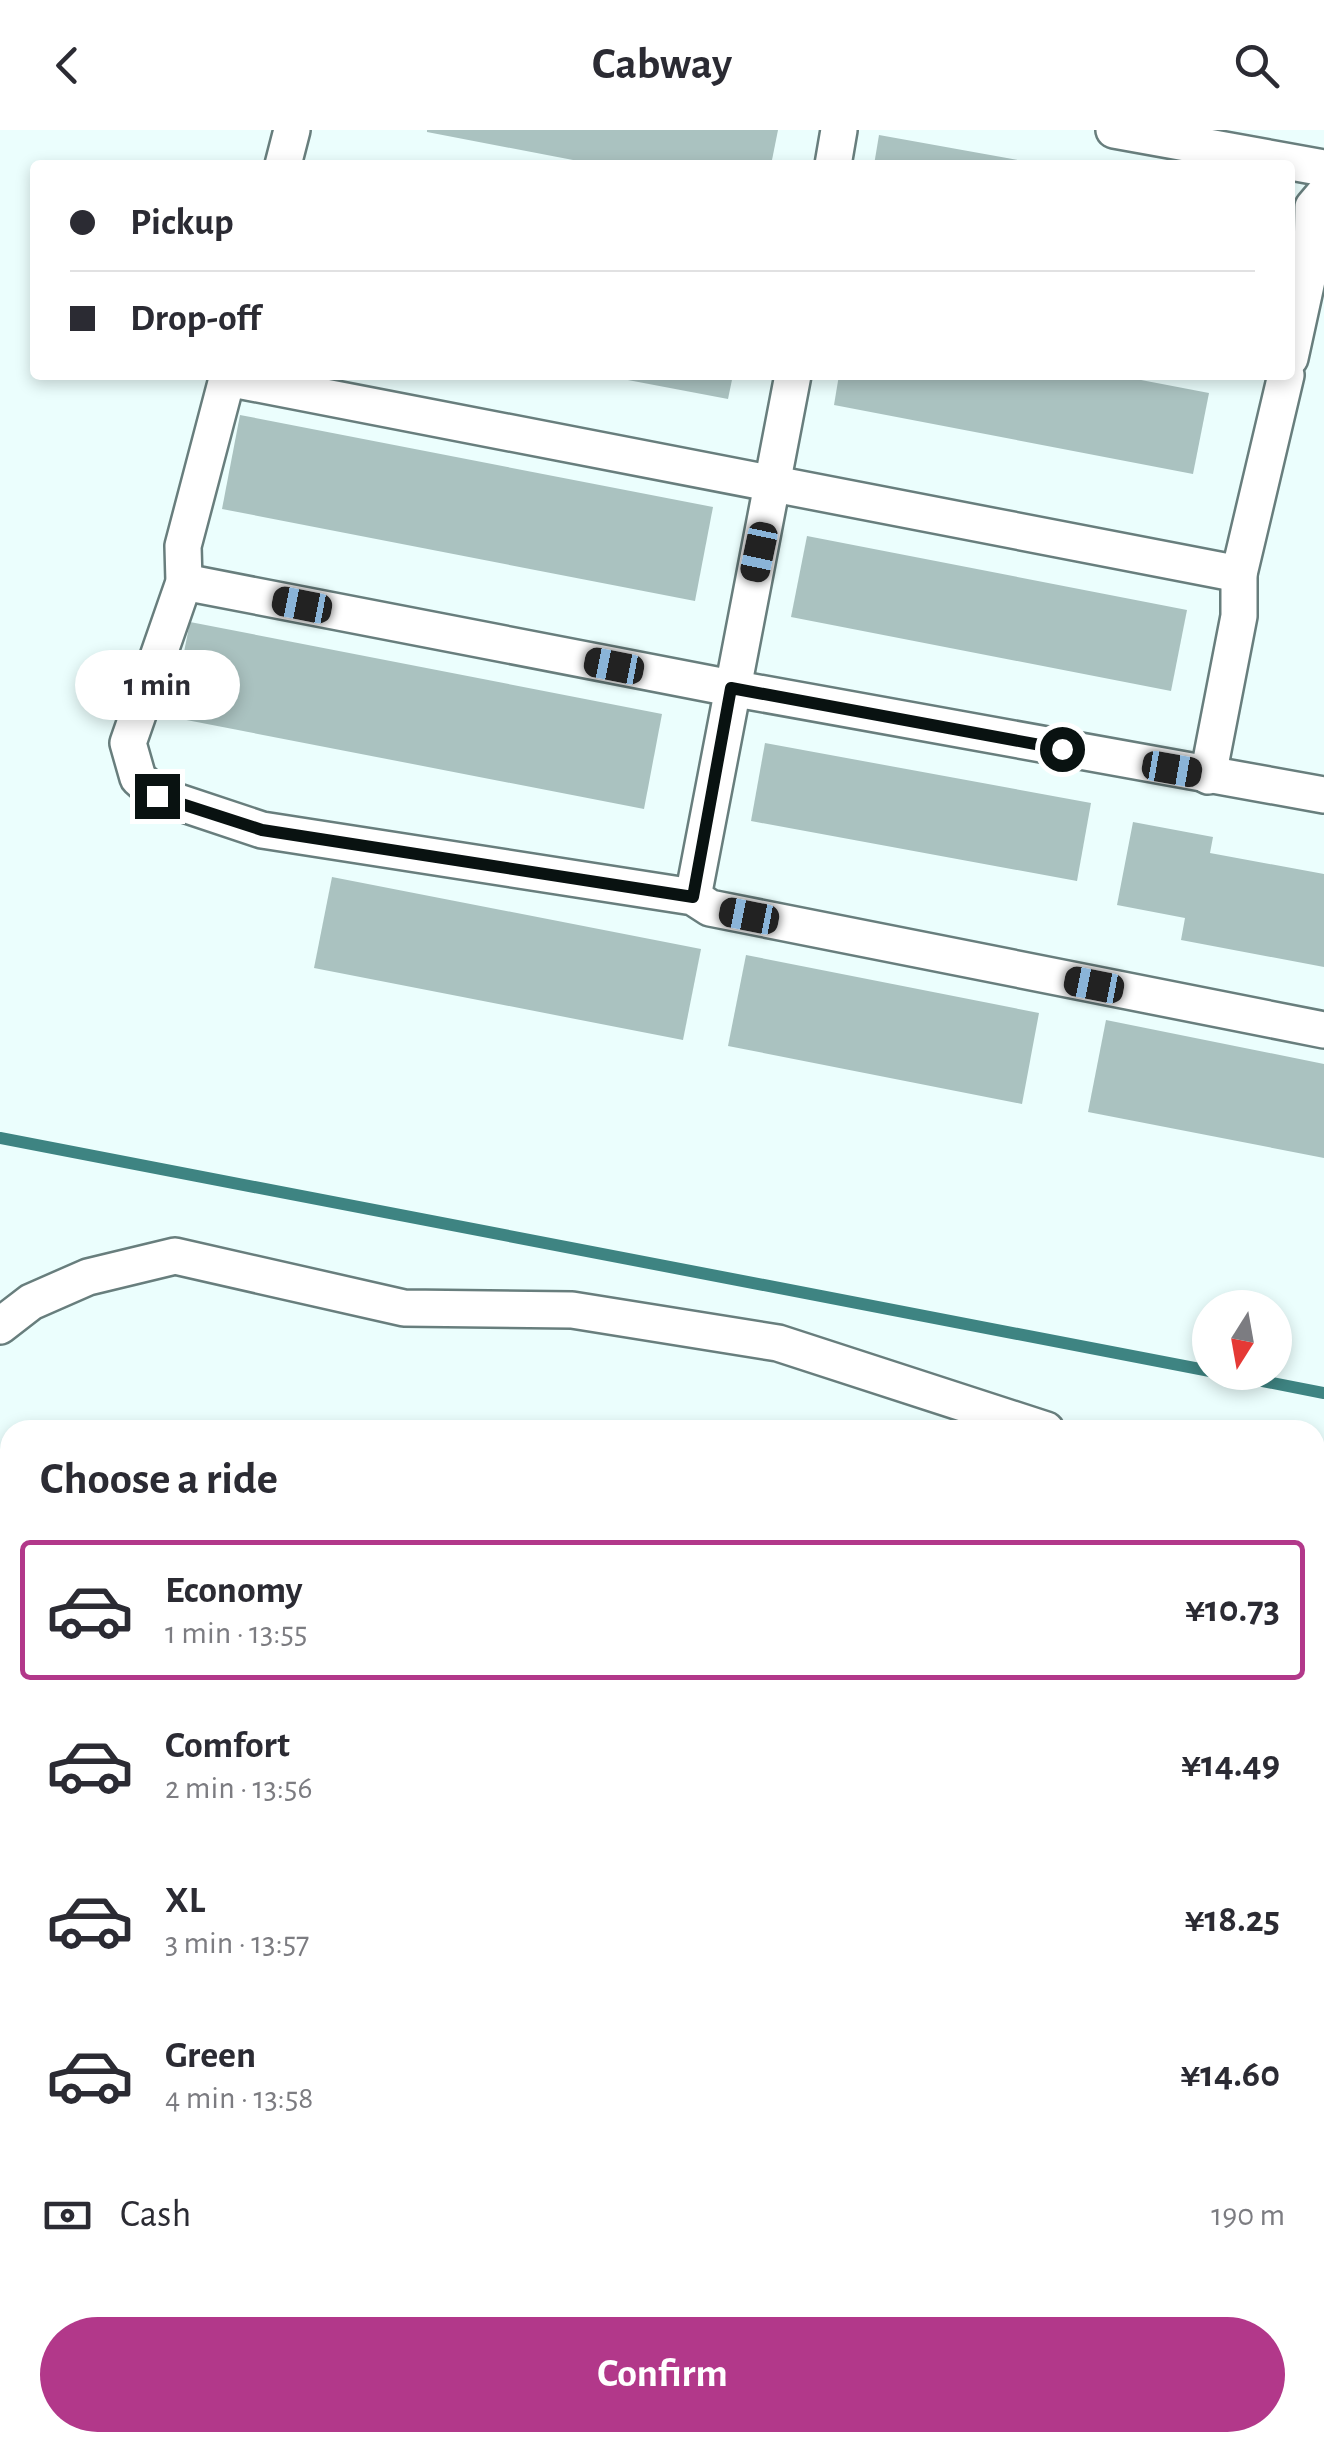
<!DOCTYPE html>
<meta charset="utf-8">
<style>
body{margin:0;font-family:"Alegreya Sans",sans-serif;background:#f2f2f3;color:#2b2b33;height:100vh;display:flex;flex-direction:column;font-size:38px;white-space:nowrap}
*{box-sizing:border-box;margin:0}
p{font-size:32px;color:#7c7c81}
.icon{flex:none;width:55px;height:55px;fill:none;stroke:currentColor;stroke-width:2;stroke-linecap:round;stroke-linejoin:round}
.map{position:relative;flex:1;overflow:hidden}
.panel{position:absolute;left:0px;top:1290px;width:1325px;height:1032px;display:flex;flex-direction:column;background:#fff;border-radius:30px 30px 0 0;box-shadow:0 5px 15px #0003}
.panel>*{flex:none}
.guide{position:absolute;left:30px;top:30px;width:1265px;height:220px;border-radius:10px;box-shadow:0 5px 15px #0003;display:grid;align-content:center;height:220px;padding:0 40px;background:#fff}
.needle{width:65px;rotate:191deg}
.buttons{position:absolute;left:1192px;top:1160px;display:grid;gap:20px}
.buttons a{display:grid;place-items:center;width:100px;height:100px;border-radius:50%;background:#fff;box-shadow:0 5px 15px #0003;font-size:50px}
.end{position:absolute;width:45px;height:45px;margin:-22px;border:12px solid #091211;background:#fff;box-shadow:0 0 0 5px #fff}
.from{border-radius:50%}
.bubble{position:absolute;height:70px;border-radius:35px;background:#fff;box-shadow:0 5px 15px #0003;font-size:32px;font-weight:700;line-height:70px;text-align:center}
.car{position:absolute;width:30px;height:60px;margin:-30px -15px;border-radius:12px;box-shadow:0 0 8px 2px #0007;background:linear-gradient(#222 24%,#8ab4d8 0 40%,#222 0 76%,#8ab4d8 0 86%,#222 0)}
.guide b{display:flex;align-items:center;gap:35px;height:95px;font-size:38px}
.guide b+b{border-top:2px solid #e1e1e2}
.guide i{width:25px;height:25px;background:#2b2b33}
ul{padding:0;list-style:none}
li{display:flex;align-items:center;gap:30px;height:140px;margin:0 20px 15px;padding:0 20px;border:5px solid transparent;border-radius:10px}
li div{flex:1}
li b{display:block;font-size:38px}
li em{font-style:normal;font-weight:700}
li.active{border-color:#b2388a}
li>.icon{width:90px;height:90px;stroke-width:1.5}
h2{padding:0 40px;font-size:45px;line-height:120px}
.pay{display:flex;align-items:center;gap:25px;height:110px;padding:0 40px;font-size:38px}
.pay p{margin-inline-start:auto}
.primary-button{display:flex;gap:20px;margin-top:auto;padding:20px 40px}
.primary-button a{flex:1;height:115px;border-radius:60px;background:#b2388a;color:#fff;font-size:40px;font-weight:700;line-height:115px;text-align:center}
header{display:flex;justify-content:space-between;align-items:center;height:130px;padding:0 40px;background:#fff;font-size:45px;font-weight:700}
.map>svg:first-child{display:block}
.green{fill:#90e5e2}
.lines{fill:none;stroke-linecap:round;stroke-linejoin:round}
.stream{stroke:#3e8482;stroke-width:12}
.building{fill:#aac2c0}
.street-casing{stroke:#687e7d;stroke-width:40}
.street{stroke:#fff;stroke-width:35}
.route{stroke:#091211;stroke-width:12}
</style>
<header><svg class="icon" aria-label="back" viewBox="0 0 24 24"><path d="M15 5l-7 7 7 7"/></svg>Cabway<svg class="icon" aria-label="search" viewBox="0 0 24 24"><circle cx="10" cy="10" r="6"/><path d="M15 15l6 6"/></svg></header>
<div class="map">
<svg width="1324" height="2322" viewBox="0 0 1324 2322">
<rect width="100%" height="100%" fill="#ebfefd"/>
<g class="green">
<polygon points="1324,1841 1324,2322 1248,2322 1250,2313 1315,2312 1315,1898"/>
<polygon points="10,2136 10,2228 0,2226 0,2187"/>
<polygon points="208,2313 367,2312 415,2322 218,2322 208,2320"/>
<polygon points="390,2313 630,2313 628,2322 441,2322"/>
<polygon points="711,2313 711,2312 751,2313 748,2322 704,2322"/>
</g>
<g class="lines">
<g class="stream">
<polyline points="0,1008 1210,1241"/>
<polyline points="1216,1242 1324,1263"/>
</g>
</g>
<g class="building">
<polygon points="427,0 778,0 771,35 599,35 427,2"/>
<polygon points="879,5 1034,33 1034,35 874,35"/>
<polygon points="613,245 733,245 728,269 612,247"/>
<polygon points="839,245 1115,245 1209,263 1193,344 834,275"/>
<polygon points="240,285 713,377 695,471 222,379"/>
<polygon points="807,406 1187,480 1171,561 791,487"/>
<polygon points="190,492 662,584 644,679 171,587"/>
<polygon points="765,613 1091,673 1077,751 751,691"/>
<polygon points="1133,692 1213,707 1210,723 1324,744 1324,837 1181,810 1185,788 1117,775"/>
<polygon points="332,747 701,819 683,910 314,838"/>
<polygon points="746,825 1039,883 1022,974 728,916"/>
<polygon points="1106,890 1324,934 1324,1028 1088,982"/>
<polygon points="1324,1984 1324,2013 1322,2013 1317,1985"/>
</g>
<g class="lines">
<g class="street-casing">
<g id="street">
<polyline points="1114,0 1324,38"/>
<polyline points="283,35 292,0"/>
<polyline points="833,35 839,0"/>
<polyline points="1290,228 1312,127 1313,77 1324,64"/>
<polyline points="228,245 183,416 184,452 128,613 138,648 157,665 262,700 693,767 710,778 1324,900"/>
<polyline points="227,248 1239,444"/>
<polyline points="184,452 731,558 1324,665"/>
<polyline points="1208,646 1239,486 1239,444 1286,245"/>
<path d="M693,767C725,593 761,419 793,245"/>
<polyline points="0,1196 31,1172 88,1147 175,1126 404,1178 572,1180 778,1213 1046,1300"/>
<polyline points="1315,1459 1324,1460"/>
<polyline points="1315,1608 1324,1597"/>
<polyline points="0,1682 10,1635"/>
<polyline points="0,1926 10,1925"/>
<path d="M1315,2183C1324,2204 1324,2220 1315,2240"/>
<polyline points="1282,2312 1283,2322"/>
<polyline points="843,2322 845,2312"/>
<polyline points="961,2322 963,2312"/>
<polyline points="1081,2322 1083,2312"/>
<polyline points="1186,2322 1188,2312"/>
</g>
</g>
<use href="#street" class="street"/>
</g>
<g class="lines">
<polyline class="route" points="157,666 262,700 693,767 731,558 1062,619"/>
</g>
</svg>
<div class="buttons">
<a><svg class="needle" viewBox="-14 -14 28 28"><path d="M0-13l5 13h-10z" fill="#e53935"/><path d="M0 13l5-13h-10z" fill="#7c7c81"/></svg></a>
</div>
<i class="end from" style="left:1062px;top:619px"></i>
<i class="end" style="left:157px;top:666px"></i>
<div class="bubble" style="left:75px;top:520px;width:165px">1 min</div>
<i class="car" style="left:759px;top:422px;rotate:192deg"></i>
<i class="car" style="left:302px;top:475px;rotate:281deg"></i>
<i class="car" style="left:614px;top:536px;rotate:281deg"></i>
<i class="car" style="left:1172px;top:639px;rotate:100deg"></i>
<i class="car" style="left:749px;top:786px;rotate:281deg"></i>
<i class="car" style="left:1094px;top:855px;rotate:281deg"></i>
<div class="guide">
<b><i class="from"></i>Pickup</b>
<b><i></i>Drop-off</b>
</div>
<section class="panel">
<h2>Choose a ride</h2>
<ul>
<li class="active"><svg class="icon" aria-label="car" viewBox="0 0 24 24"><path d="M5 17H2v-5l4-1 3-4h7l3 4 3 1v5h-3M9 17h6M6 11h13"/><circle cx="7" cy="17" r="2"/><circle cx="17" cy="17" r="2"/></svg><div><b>Economy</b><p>1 min · 13:55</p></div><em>¥10.73</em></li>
<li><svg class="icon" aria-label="car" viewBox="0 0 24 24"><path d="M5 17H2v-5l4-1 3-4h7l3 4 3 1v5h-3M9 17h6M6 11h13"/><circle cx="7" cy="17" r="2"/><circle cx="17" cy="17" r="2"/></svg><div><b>Comfort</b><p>2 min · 13:56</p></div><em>¥14.49</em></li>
<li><svg class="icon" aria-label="car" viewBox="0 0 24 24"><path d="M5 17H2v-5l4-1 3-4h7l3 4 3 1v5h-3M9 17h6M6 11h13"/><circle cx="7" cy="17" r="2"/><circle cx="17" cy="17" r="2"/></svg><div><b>XL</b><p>3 min · 13:57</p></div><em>¥18.25</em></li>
<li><svg class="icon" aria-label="car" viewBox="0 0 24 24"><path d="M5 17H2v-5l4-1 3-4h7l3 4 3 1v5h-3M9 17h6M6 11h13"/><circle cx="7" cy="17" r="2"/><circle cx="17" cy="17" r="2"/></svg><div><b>Green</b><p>4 min · 13:58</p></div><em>¥14.60</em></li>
</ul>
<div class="pay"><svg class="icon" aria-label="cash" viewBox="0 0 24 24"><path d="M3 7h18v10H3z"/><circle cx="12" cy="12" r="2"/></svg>Cash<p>190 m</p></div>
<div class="primary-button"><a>Confirm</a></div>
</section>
</div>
